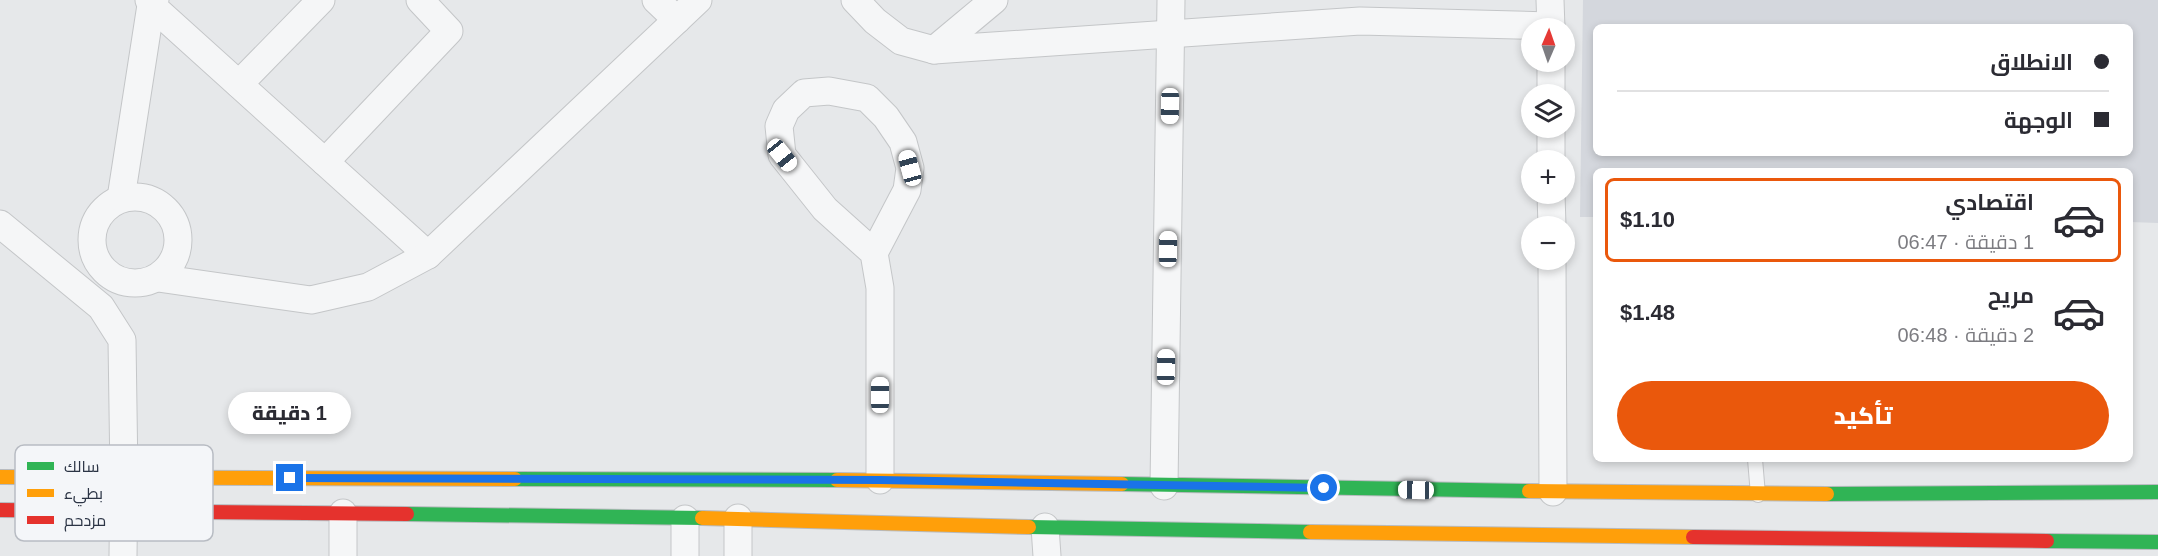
<!DOCTYPE html>
<html lang="ar">
<meta charset="utf-8">
<style>
body{margin:0;font-family:Helvetica,Cairo,sans-serif;background:#f7f7f7;color:#2b2b33;direction:rtl;height:100vh;display:flex;flex-direction:column;font-size:22px;white-space:nowrap}
*{box-sizing:border-box;margin:0}
p{font-size:20px;color:#7c7c81}
.icon{flex:none;width:33px;height:33px;fill:none;stroke:currentColor;stroke-width:2;stroke-linecap:round;stroke-linejoin:round}
.map{position:relative;flex:1;overflow:hidden;direction:ltr}
.side{position:absolute;left:1593px;top:168px;width:540px;height:294px;display:flex;flex-direction:column;background:#fff;border-radius:9px;box-shadow:0 3px 9px #0003;direction:rtl}
.side>*{flex:none}
.banner{position:absolute;left:1593px;top:24px;width:540px;height:132px;border-radius:9px;box-shadow:0 3px 9px #0003;direction:rtl;display:grid;align-content:center;height:132px;padding:0 24px;background:#fff}
.needle{width:39px;rotate:2deg}
.controls{position:absolute;left:1521px;top:18px;display:grid;gap:12px}
.controls a{display:grid;place-items:center;width:54px;height:54px;border-radius:50%;background:#fff;box-shadow:0 3px 9px #0003;font-size:30px}
.end{position:absolute;width:27px;height:27px;margin:-14px;border:8px solid #1a73e8;background:#fff;box-shadow:0 0 0 3px #fff}
.from{border-radius:50%}
.bubble{position:absolute;height:42px;border-radius:21px;background:#fff;box-shadow:0 3px 9px #0003;font-size:20px;font-weight:800;line-height:42px;text-align:center;direction:rtl}
.car{position:absolute;width:18px;height:36px;margin:-18px -9px;border-radius:8px;box-shadow:0 0 4px 2px #0007;background:linear-gradient(#fff 24%,#345 0 40%,#fff 0 76%,#345 0 86%,#fff 0)}
.banner b{display:flex;align-items:center;gap:21px;height:57px;font-size:22px}
.banner b+b{border-top:2px solid #e1e1e2}
.banner i{width:15px;height:15px;background:#2b2b33}
ul{padding:10px 0 0;list-style:none}
li{display:flex;align-items:center;gap:18px;height:84px;margin:0 12px 9px;padding:0 12px;border:3px solid transparent;border-radius:9px}
li div{flex:1}
li b{display:block;font-size:22px}
li em{font-style:normal;font-weight:800}
li.on{border-color:#ea580c}
li>.icon{width:54px;height:54px;stroke-width:1.5}
.primary-button{display:flex;gap:12px;margin-top:auto;padding:12px 24px}
.primary-button a{flex:1;height:69px;border-radius:36px;background:#ea580c;color:#fff;font-size:24px;font-weight:800;line-height:69px;text-align:center}
.map>svg:first-child{display:block}
.built{fill:#d4d7dd;fill-rule:evenodd}
.lines{fill:none;stroke-linecap:round;stroke-linejoin:round}
.lane-casing{stroke:#c4c6c8;stroke-width:16}
.street-casing{stroke:#c4c6c8;stroke-width:29}
.fast-casing{stroke:#b8bbbf;stroke-width:16}
.slow-casing{stroke:#b8bbbf;stroke-width:16}
.jam-casing{stroke:#b8bbbf;stroke-width:16}
.lane{stroke:#f5f6f7;stroke-width:14}
.street{stroke:#f5f6f7;stroke-width:27}
.fast{stroke:#30b455;stroke-width:14}
.slow{stroke:#ff9f0a;stroke-width:14}
.jam{stroke:#e5322d;stroke-width:14}
.route{stroke:#1a73e8;stroke-width:8}
.key{fill:#f4f6f9;stroke:#b8bcc3;stroke-width:1.5}
.key-label{font-size:16px;fill:#2b3445}
</style>
<div class="map">
<svg width="2158" height="556" viewBox="0 0 2158 556">
<rect width="100%" height="100%" fill="#e6e8ea"/>
<path class="built" d="M1583,0H2158V223L2130,222V171H1596V217H1580ZM1596,27H2130V153H1596Z"/>
<g class="lines">
<g class="lane-casing">
<polyline id="lane" points="1755,459 1758,495"/>
</g>
<g class="street-casing">
<g id="street">
<polyline points="155,0 151,5 428,255"/>
<polyline points="656,0 677,20"/>
<polyline points="855,0 875,21 901,41 934,50 1360,21 1551,26"/>
<polyline points="1550,0 1551,28"/>
<polyline points="934,50 994,0"/>
<polyline points="1551,62 1551,94"/>
<polyline points="239,84 321,0"/>
<polyline points="1551,128 1551,160"/>
<polyline points="325,162 449,31 420,0"/>
<polyline points="1551,194 1552,226"/>
<circle cx="135" cy="240" r="43"/>
<polyline points="121,198 151,5 149,0"/>
<polyline points="0,224 101,307 122,340 124,477 123,556"/>
<polyline points="874,253 825,209 782,155 779,126 786,110 804,93 829,91 867,98 886,117 903,142 910,168 907,190 874,253 880,288 880,480"/>
<polyline points="1552,260 1553,492"/>
<polyline points="158,278 311,300 368,287 428,255 698,0"/>
<polyline points="1164,486 1171,0"/>
<polyline points="685,519 685,556"/>
<polyline points="1045,527 1047,556"/>
<polyline points="343,556 343,513"/>
<polyline points="738,556 738,518"/>
</g>
</g>
<g class="fast-casing">
<g id="fast">
<polyline points="515,479 837,480"/>
<polyline points="1122,484 1529,491"/>
<polyline points="1827,494 2158,492"/>
<polyline points="407,514 702,518"/>
<polyline points="1029,527 1310,532"/>
<polyline points="2047,541 2158,542"/>
</g>
</g>
<g class="slow-casing">
<g id="slow">
<polyline points="0,477 515,479"/>
<polyline points="837,480 1122,484"/>
<polyline points="1529,491 1827,494"/>
<polyline points="702,518 1029,527"/>
<polyline points="1310,532 1693,537"/>
</g>
</g>
<g class="jam-casing">
<g id="jam">
<polyline points="0,510 407,514"/>
<polyline points="1693,537 2047,541"/>
</g>
</g>
<use href="#lane" class="lane"/>
<use href="#street" class="street"/>
<use href="#fast" class="fast"/>
<use href="#slow" class="slow"/>
<use href="#jam" class="jam"/>
</g>
<g class="lines">
<polyline class="route" points="290,478 880,480 1324,488"/>
</g>
<rect x="15" y="445" width="198" height="96" rx="9" class="key"/>
<rect x="27" y="462" width="27" height="8" fill="#30b455"/>
<rect x="27" y="489" width="27" height="8" fill="#ff9f0a"/>
<rect x="27" y="516" width="27" height="8" fill="#e5322d"/>
<g class="key-label">
<text x="64" y="472">سالك</text>
<text x="64" y="499">بطيء</text>
<text x="64" y="526">مزدحم</text>
</g>
</svg>
<div class="controls">
<a><svg class="needle" viewBox="-14 -14 28 28"><path d="M0-13l5 13h-10z" fill="#e53935"/><path d="M0 13l5-13h-10z" fill="#7c7c81"/></svg></a>
<a><svg class="icon" aria-label="layers" viewBox="0 0 24 24"><path d="M12 4l9 5-9 5-9-5zM3 14l9 5 9-5"/></svg></a>
<a>+</a>
<a>−</a>
</div>
<i class="end from" style="left:1324px;top:488px"></i>
<i class="end" style="left:290px;top:478px"></i>
<div class="bubble" style="left:228px;top:392px;width:123px">1 دقيقة</div>
<i class="car" style="left:1170px;top:106px;rotate:181deg"></i>
<i class="car" style="left:782px;top:155px;rotate:141deg"></i>
<i class="car" style="left:910px;top:168px;rotate:345deg"></i>
<i class="car" style="left:1168px;top:249px;rotate:1deg"></i>
<i class="car" style="left:1166px;top:367px;rotate:1deg"></i>
<i class="car" style="left:880px;top:395px;rotate:0deg"></i>
<i class="car" style="left:1416px;top:490px;rotate:271deg"></i>
<div class="banner">
<b><i class="from"></i>الانطلاق</b>
<b><i></i>الوجهة</b>
</div>
<section class="side">
<ul>
<li class="on"><svg class="icon" aria-label="car" viewBox="0 0 24 24"><path d="M5 17H2v-5l4-1 3-4h7l3 4 3 1v5h-3M9 17h6M6 11h13"/><circle cx="7" cy="17" r="2"/><circle cx="17" cy="17" r="2"/></svg><div><b>اقتصادي</b><p>1 دقيقة · 06:47</p></div><em>$1.10</em></li>
<li><svg class="icon" aria-label="car" viewBox="0 0 24 24"><path d="M5 17H2v-5l4-1 3-4h7l3 4 3 1v5h-3M9 17h6M6 11h13"/><circle cx="7" cy="17" r="2"/><circle cx="17" cy="17" r="2"/></svg><div><b>مريح</b><p>2 دقيقة · 06:48</p></div><em>$1.48</em></li>
</ul>
<div class="primary-button"><a>تأكيد</a></div>
</section>
</div>
